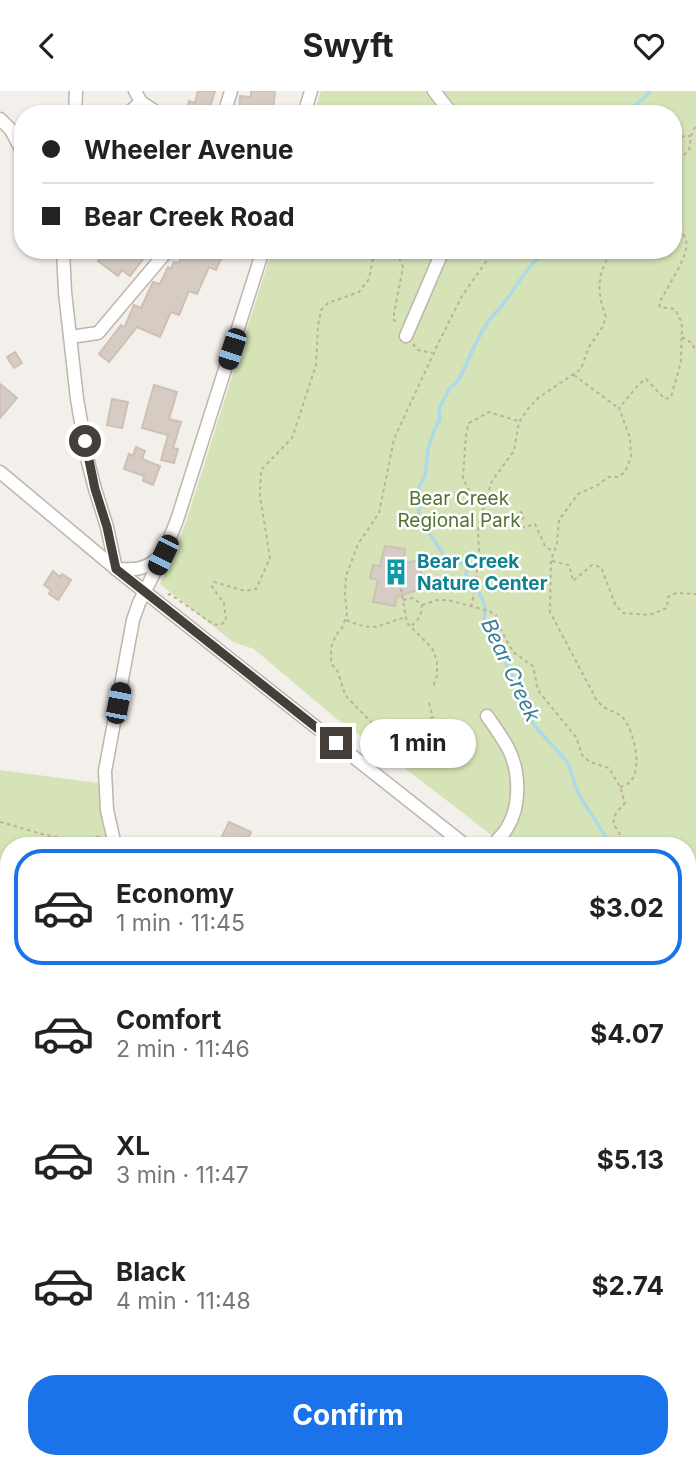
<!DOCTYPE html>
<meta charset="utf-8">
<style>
body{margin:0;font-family:Inter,sans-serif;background:#f2f2f2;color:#222;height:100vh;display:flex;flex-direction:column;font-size:26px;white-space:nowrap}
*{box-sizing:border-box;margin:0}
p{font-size:23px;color:#767676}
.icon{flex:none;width:38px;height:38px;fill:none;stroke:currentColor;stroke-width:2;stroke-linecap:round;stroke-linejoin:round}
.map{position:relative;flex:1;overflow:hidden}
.drawer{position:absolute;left:0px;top:746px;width:696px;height:632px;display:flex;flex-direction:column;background:#fff;border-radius:28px 28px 0 0;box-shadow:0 2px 5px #0004}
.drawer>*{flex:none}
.hud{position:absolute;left:14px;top:14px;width:668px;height:154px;border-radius:28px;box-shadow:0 2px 5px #0004;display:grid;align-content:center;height:154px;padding:0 28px;background:#fff}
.end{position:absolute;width:32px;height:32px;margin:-16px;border:9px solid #463f39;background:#fff;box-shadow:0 0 0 4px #fff}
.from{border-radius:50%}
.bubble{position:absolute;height:49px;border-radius:24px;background:#fff;box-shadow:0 2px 5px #0004;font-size:23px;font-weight:700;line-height:49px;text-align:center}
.car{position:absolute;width:21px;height:42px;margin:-21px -10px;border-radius:9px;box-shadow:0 0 5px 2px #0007;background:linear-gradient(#222 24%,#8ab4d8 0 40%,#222 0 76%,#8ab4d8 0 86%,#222 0)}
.hud b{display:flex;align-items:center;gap:24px;height:66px;font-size:26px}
.hud b+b{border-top:2px solid #e0e0e0}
.hud i{width:18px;height:18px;background:#222}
ul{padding:12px 0 0;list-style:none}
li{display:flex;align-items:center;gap:21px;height:116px;margin:0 14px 10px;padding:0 14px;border:4px solid transparent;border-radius:28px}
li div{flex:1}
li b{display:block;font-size:26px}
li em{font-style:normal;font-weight:700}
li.current{border-color:#1a73e8}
li>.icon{width:63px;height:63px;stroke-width:1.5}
.primary-button{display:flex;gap:14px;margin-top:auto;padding:14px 28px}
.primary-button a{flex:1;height:80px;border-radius:28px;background:#1a73e8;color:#fff;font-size:28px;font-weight:700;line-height:80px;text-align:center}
header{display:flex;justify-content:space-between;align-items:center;height:91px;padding:0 28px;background:#fff;font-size:32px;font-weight:700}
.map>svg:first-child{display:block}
.green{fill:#d5e3b7}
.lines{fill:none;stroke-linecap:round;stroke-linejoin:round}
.stream{stroke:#add9e9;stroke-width:3.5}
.building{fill:#d6ccc3;stroke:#cec0b4;stroke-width:2}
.minor-casing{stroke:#beb5ad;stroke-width:15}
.path{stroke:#beafa0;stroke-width:2;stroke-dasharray:3.5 3.5;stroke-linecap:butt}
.minor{stroke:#fff;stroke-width:12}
.route{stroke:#463f39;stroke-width:9}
.labels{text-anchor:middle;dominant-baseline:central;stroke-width:5;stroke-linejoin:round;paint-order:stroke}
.park-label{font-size:19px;fill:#537232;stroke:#fff}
.culture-label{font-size:19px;font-weight:bold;fill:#0d838f;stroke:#fff;text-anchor:start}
.water-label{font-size:21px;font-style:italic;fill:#397e98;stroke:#fff}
</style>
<header><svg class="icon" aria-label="back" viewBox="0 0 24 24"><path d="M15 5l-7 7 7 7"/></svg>Swyft<svg class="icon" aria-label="heart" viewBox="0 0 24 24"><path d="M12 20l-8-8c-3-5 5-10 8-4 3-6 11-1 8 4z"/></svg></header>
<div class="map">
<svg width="696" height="1376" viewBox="0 0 696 1376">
<rect width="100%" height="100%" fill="#f3efea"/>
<g class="green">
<polygon points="321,0 696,0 696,999 688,988 688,754 502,754 496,748 463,722 385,662 338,629 254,558 233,551 160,493 186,431 272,159 674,159 674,23 314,23"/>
<polygon points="0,679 98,692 102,732 108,754 9,754 9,1368 440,1369 438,1376 0,1376"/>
</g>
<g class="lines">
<g class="stream">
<polyline points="626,23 649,2 648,0"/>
<path d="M545,159C529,175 517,193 505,211C499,218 492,225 487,232C475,251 468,272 457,291L450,297L439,317L440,329L435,337L428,358L425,385L419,396L420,410L417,432C431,440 440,459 449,473L459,471L468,474L466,484C477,501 488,507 484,529L495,549L497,559L502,564L526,613L533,633L568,672L579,704L611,754"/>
<polyline points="688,977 696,990"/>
</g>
</g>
<g class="building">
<polygon points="198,0 215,0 208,23 192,23 186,21 189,10 195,12"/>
<polygon points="251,0 275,0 273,23 239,23 240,5 251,6"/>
<polygon points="106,159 150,159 130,185 122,179 118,185 98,170"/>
<polygon points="184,159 225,159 216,179 209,176 197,203 189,200 179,224 171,221 160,246 137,236 109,271 99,263 121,234 124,237 134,214 141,217 153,191 160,193 168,176 171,178 174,171 179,172"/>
<polygon points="15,261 22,272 14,277 7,266"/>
<polygon points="0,293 17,307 0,327"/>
<polygon points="154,294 177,301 169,328 181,331 173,357 178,358 174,372 161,369 168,344 142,337"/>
<polygon points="112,308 128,311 122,337 107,334"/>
<polygon points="136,356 145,360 142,368 160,375 153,394 143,390 144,385 124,378 129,363 133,365"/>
<polygon points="385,455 405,458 403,473 417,469 426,496 396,506 395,515 373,511 378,489 370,487 373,474 380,475"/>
<polygon points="53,480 60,486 62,483 71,489 58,509 49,503 51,499 44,494"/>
<polygon points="229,731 251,741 245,754 218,754"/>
</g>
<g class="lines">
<g class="minor-casing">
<g id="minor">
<polyline points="135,0 141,11 159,23"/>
<polyline points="434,0 452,23"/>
<polyline points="75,23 76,0"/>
<polyline points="127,23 141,11"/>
<polyline points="224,23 231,0"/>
<polyline points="304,23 311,0"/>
<polyline points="0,28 11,39 23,62"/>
<path d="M63,159L65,201L77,308L88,371L95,398L107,436L116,478C136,479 145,479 161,465"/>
<polyline points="406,245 443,159"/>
<polyline points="70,246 98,242 168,159"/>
<polyline points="0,381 116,478 465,754"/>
<path d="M487,625C494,635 502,646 508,657C520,680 521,715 507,737C503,744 497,749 493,754"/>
<polyline points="115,754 107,719 105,680 133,529 139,512 163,464 177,429 263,159"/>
<polyline points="688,1038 696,1050"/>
<polyline points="688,1336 696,1351"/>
</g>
</g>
<g class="path">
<polyline points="674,46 690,45"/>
<polyline points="674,74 689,59 691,45 696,34"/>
<polyline points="389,159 397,162 403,176 393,228 397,232"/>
<polyline points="682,246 692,252 696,261"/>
<polyline points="413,253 418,259 432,262"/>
<polyline points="574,284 617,316"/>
<polyline points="483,416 470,402 463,387 466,343 469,332 489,321 518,330"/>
<polyline points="482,424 501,431 509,424 521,421 524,425 519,433 520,437 535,433 545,455 552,460"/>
<polyline points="552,470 569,474 573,490 592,474 601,476 616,515 623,522 649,524 667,517 668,506 676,502 696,503"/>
<polyline points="401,498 407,532 432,557 437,570 437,585 433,596"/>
<polyline points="168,504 170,503 213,533 220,534 226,530 224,512 212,496 214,491 245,500 256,498 270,467 260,405 261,379 292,347 316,274 318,235 321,219 328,212 359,201 369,188 373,167 384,159"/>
<polyline points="403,509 413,507 422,514 420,526 412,535"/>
<polyline points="422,514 437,509 448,509 489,520 496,524 500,537 513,561 533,575 537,595 540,602 576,646 582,664 590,671 609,677 620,696 625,712 616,722 613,732 621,745 634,754"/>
<path d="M471,516L474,503L479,462L478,440L480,428L492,390L514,360L519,331L527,319L538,307L581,278L589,256L602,237L606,226C596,199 597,184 612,159"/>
<path d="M346,529C377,542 377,534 406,526"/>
<polyline points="429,612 433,626 400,645 390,645 373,633 345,604 338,581 331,572 331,557 336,544 342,537 347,523 345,504 346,485 358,453 379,422 394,348 437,255 462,205 485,172 497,159"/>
<path d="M620,696C623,695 627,694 630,691C643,678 634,639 623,627C614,618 605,621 596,608L550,521L551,469L557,453L559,429L578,403L598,394L608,386H618L625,381L631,366L630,347L619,317L639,293L646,288L665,308L671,306L681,271L682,232L675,218L660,216L659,212C665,202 670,192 676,182C684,166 695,149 676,137L674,138"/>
<path d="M0,731C36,740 63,754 101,745"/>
<polyline points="688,900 696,912"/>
<polyline points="0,1016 9,1015"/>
<polyline points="0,1240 9,1244"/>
<polyline points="0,1298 9,1306"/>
<polyline points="80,1368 89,1376"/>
</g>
<use href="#minor" class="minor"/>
</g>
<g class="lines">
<polyline class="route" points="85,350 95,398 107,436 116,478 336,652"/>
</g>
<defs>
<g id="building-bare" transform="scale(2.1)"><path d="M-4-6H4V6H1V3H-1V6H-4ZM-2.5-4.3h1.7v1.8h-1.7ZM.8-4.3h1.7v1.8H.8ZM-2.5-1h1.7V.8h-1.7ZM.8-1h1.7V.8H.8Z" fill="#0f9aa8" stroke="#fff" stroke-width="2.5" paint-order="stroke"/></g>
</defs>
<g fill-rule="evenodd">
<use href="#building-bare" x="396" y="481"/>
</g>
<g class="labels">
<g class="park-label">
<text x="459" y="407">Bear Creek<tspan x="459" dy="22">Regional Park</tspan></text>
</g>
<g class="culture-label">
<text x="417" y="470">Bear Creek<tspan x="417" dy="22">Nature Center</tspan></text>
</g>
<g class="water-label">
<text transform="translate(511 579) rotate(65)">Bear Creek</text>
</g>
</g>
</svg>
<i class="end from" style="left:85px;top:350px"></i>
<i class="end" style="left:336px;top:652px"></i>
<div class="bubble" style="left:360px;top:628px;width:116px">1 min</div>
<i class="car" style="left:232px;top:258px;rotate:198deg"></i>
<i class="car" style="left:163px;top:464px;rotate:206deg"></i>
<i class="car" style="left:118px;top:612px;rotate:11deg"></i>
<div class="hud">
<b><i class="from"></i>Wheeler Avenue</b>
<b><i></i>Bear Creek Road</b>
</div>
<section class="drawer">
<ul>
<li class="current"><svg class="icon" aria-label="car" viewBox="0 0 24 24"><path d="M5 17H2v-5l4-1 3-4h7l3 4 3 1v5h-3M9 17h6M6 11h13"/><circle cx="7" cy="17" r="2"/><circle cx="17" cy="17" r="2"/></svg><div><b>Economy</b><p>1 min · 11:45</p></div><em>$3.02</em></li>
<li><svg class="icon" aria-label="car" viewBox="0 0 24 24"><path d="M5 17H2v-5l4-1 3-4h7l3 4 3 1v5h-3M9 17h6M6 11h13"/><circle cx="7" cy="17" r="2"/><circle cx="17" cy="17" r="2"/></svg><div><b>Comfort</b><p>2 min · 11:46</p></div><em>$4.07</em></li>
<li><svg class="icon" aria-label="car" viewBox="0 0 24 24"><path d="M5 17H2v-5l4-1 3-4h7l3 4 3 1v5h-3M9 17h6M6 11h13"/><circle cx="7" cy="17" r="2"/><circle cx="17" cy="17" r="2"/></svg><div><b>XL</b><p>3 min · 11:47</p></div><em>$5.13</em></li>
<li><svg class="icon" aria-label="car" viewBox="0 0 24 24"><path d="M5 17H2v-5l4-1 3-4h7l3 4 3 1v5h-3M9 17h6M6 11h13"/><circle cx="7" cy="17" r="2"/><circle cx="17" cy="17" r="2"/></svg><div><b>Black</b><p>4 min · 11:48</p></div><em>$2.74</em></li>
</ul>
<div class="primary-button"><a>Confirm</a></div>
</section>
</div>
